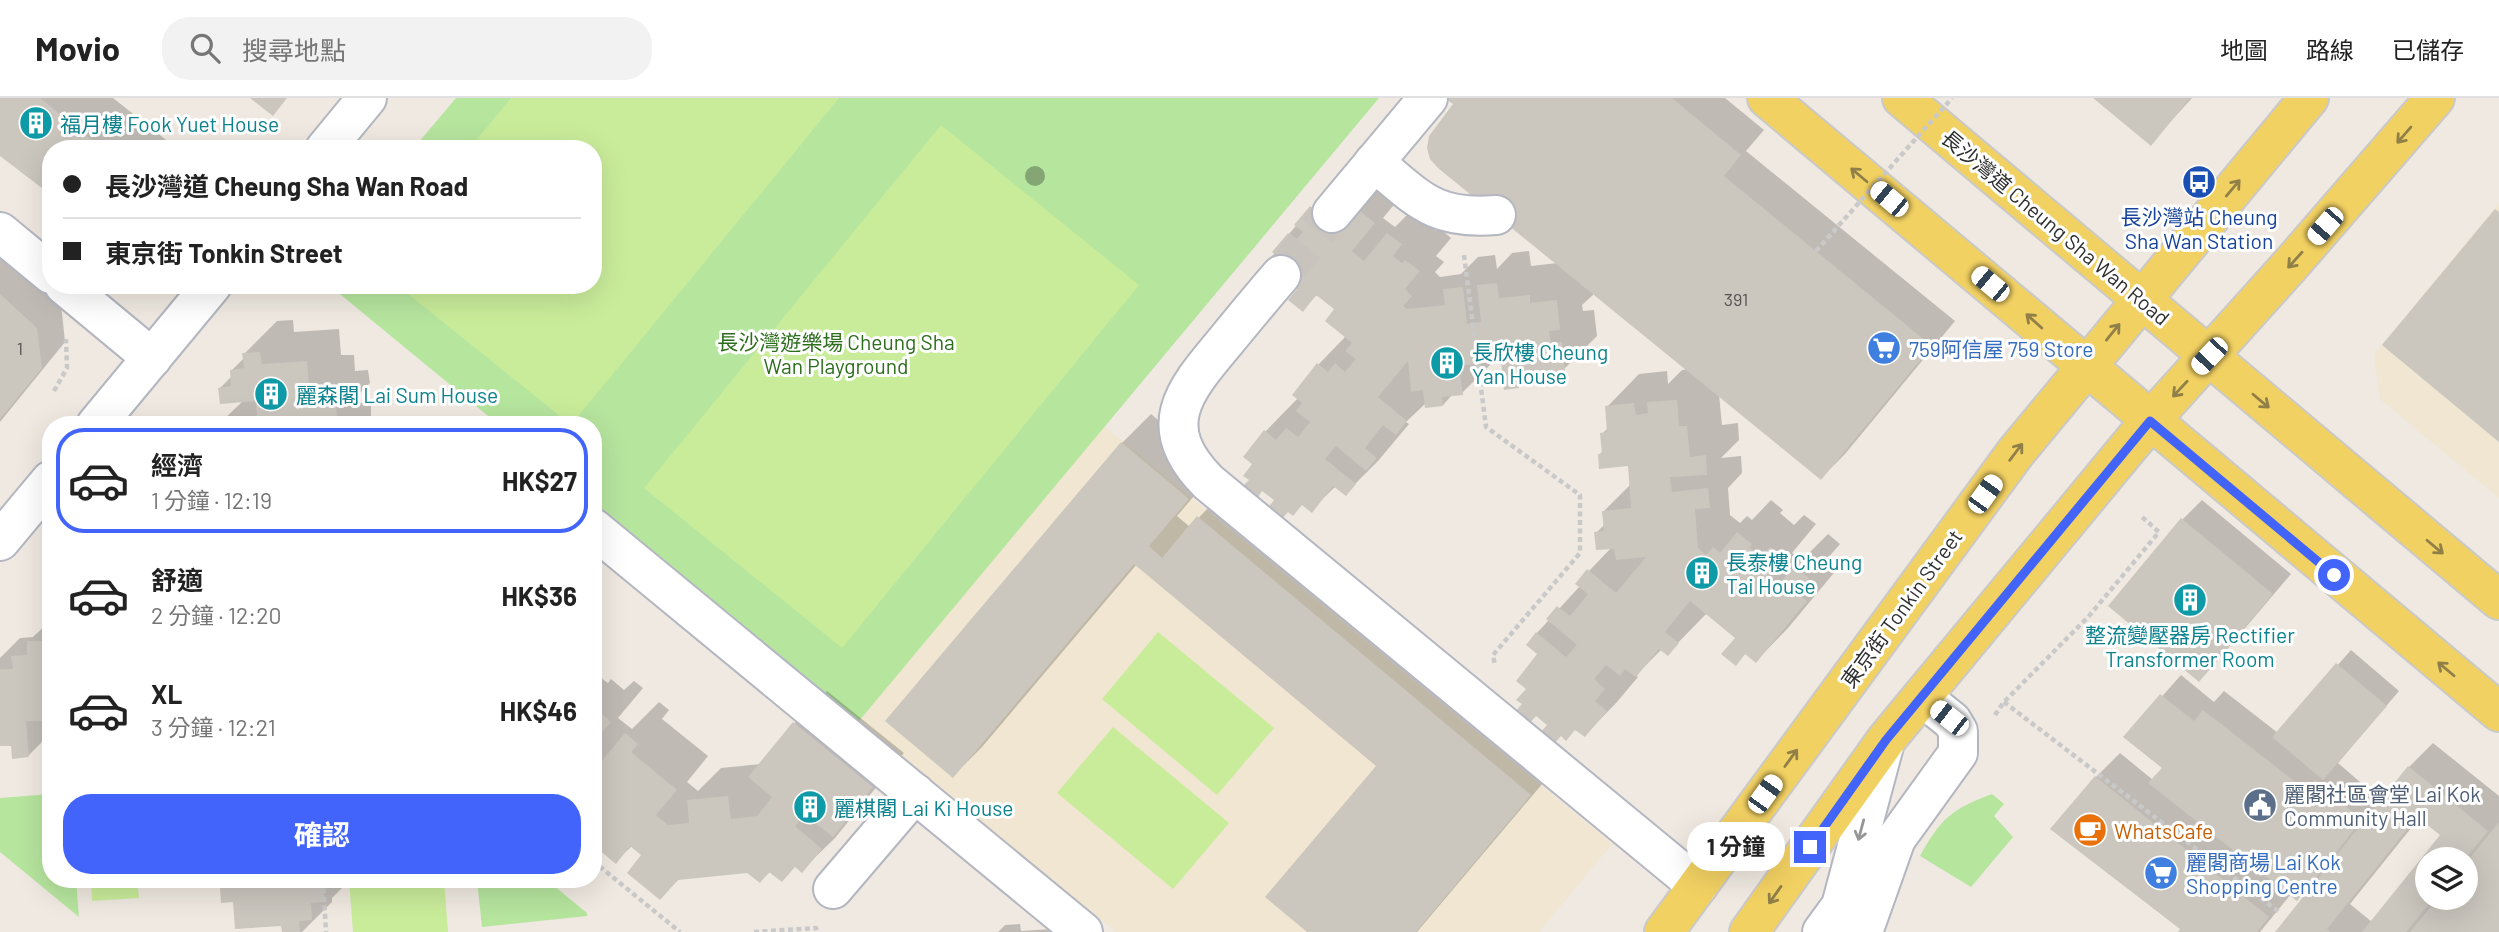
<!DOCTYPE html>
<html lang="zh-TW">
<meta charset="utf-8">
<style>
body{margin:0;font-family:Barlow,"Noto Sans TC",sans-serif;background:#f2f2f2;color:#222;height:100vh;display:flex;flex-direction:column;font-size:26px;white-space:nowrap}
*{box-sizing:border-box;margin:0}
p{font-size:23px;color:#767676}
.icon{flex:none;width:38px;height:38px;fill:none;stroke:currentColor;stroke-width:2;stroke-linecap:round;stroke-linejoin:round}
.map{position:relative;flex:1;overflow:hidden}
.panel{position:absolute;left:42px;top:318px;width:560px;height:472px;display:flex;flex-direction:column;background:#fff;border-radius:28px;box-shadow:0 7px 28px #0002}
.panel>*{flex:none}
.banner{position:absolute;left:42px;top:42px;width:560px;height:154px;border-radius:28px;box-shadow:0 7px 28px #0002;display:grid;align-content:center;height:154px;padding:0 21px;background:#fff}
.controls{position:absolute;left:2415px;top:749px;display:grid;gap:14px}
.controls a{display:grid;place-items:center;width:63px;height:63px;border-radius:50%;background:#fff;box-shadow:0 7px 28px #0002;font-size:35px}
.end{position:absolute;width:32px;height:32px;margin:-16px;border:9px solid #4264fb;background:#fff;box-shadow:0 0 0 4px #fff}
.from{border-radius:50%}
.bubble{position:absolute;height:49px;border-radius:24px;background:#fff;box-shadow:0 7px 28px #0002;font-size:23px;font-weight:700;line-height:49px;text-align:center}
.car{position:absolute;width:21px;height:42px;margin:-21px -10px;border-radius:9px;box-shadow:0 0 5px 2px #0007;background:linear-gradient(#fff 24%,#345 0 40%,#fff 0 76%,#345 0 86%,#fff 0)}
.banner b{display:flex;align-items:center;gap:24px;height:66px;font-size:26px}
.banner b+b{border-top:2px solid #e0e0e0}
.banner i{width:18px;height:18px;background:#222}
ul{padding:12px 0 0;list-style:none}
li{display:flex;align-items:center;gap:21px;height:105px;margin:0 14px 10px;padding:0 7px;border:4px solid transparent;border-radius:28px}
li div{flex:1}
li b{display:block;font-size:26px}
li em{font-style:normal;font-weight:700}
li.on{border-color:#4264fb}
li>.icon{width:63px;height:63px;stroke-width:1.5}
.button{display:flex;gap:14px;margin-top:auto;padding:14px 21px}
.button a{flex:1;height:80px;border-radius:28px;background:#4264fb;color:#fff;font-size:28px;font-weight:700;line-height:80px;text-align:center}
header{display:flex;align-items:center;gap:42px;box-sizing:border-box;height:98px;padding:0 35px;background:#fff;border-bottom:2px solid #e0e0e0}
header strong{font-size:33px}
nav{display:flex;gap:38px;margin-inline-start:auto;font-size:24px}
.search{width:490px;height:63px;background:#f2f2f2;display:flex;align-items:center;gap:18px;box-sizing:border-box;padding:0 24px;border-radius:28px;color:#767676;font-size:26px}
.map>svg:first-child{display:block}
.education{fill:#f0e6d1}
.green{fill:#b6e59e}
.pitch{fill:#c9ec9a}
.shadow{fill:#0003;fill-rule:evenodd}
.building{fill:#cbc7bf}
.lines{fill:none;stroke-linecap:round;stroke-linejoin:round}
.minor-tunnel{stroke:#c8c4bd;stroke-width:38;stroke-dasharray:38 19;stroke-linecap:butt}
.minor-casing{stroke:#b4b7c1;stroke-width:42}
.major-casing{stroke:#c9c9c9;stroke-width:42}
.path{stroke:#c9c9c9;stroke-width:4.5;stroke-dasharray:5 3.5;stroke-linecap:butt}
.minor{stroke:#fff;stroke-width:38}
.major{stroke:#f2d163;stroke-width:38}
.path-bridge{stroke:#c9c9c9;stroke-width:4.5;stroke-dasharray:5 3.5;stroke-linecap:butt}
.tree{fill:#84a574}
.oneway{stroke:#908048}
.oneway2{stroke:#969696}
.route{stroke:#4264fb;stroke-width:9}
.labels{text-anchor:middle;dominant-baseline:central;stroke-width:6;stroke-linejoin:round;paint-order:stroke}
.number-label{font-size:18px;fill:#555452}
.culture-label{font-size:21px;fill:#0d838f;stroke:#fff;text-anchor:start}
.transit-label{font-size:21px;fill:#164399;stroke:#fff}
.street-label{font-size:21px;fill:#2e2e2e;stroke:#fff}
.park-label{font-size:21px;fill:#2c6e1b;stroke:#fff}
.shop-label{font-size:21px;fill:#366cbe;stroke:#fff;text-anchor:start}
.service-label{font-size:21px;fill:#4e5e75;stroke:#fff;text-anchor:start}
.food-label{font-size:21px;fill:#c56008;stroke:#fff;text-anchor:start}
</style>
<header>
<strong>Movio</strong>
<div class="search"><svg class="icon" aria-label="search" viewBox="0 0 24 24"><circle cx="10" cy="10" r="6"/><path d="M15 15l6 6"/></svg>搜尋地點</div>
<nav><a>地圖</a><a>路線</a><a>已儲存</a></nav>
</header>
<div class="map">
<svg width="2499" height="834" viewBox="0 0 2499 834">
<rect width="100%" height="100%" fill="#efe9e1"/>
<g class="education">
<polygon points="2499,105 2499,400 2380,301 2374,256"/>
<polygon points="1104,328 1612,746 1539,834 1116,834 859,623"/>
</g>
<g class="green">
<polygon points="456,0 1379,0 859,623 593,404 593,327 499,327 329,187 593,187 593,51 413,51"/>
<polygon points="51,696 51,782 76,782 79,819 0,754 0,700"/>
<path d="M1992,696L2004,706L1994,718L2013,739L1971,789L1920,758C1941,720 1952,711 1992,696Z"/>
<polygon points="477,782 547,782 587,815 587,818 482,829"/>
</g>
<g class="pitch">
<polygon points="511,0 839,0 571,327 397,187 593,187 593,51 469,51"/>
<polygon points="941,27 1139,187 842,550 644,390"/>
<polygon points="1158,534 1274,630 1217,697 1102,601"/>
<polygon points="1113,629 1229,725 1173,791 1057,695"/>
<polygon points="91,782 137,782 139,800 92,803"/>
<polygon points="349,782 444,782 448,834 353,834"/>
</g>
<g class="shadow">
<polygon points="0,0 113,0 175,49 51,51 0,56"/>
<polygon points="1448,0 1725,0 1764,32 1746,53 1955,223 1845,356 1821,380 1719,297 1722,327 1738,325 1739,342 1721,360 1741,358 1742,375 1728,390 1730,417 1740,425 1747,418 1752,422 1771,402 1783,412 1780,415 1794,427 1804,417 1816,426 1792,455 1802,462 1828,436 1840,446 1827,461 1838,470 1788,530 1756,563 1746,555 1736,566 1737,540 1707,515 1668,555 1662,551 1636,577 1638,579 1617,604 1585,637 1576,630 1549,627 1524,606 1540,556 1537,535 1580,488 1589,473 1612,449 1596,435 1605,426 1604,413 1631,386 1629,366 1599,357 1604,352 1602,336 1609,329 1607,309 1639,276 1667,273 1668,286 1682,272 1688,271 1593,194 1593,197 1582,207 1583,213 1594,212 1597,238 1564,271 1546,274 1538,281 1524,283 1518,289 1502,261 1495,262 1462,295 1453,296 1443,307 1426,305 1406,324 1409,326 1378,363 1345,396 1336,388 1311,412 1303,406 1276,402 1251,382 1265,334 1298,300 1294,297 1319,266 1346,238 1336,211 1318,196 1302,211 1289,136 1311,110 1344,77 1389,78 1407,91 1383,120 1395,129 1421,103 1424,124 1436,133 1439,130 1451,140 1436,158 1444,164 1435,174 1440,179 1461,176 1478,159 1495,157 1497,171 1512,155 1529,153 1531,168 1558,165 1455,6"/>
<polygon points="2096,0 2192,0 2151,45"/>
<polygon points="0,151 61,206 65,244 0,324"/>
<polygon points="293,222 294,234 339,231 341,257 354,257 355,273 368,272 370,285 349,306 371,304 371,318 362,327 222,327 222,323 243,303 220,290 232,278 232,272 244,260 244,256 277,223"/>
<polygon points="1151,316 1217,371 1177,418 1190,429 1227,390 1554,672 1417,834 1309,834 1378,667 1137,466 982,649 953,678 1122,345"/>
<polygon points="2202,402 2291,476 2218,562 2199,582 2110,508 2183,421"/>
<polygon points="51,522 51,656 46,640 28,658 13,646 0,647 0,560 20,540 33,539"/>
<path d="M2351,552L2399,593L2338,665L2382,703L2409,669L2433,645L2499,698V834H2278L2317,784L2316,782L2297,801L2291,796L2260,834H2180L2182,831L2096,679L2120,655L2153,682L2165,669L2126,639L2181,577L2214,604L2224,593L2278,635ZM2420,719L2442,737L2372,824L2350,806ZM2427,761H2466V800H2427Z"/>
<polygon points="600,579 608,585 611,581 624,592 634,583 643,590 618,620 632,631 659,604 669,612 662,621 708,658 687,684 698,693 721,670 761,666 795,625 827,593 904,655 835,740 802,772 796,768 771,773 760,783 747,773 680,780 660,800 643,757 632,748 616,763 593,745 593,585"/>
<polygon points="207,782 344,782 344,788 332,800 332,804 302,834 284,834 283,826 235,802 221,787"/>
<polygon points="1020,826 1021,833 1068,830 1073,834 998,834 1005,827"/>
</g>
<g class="building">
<polygon points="0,0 40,0 103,51 51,51 51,97 0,58"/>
<polygon points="250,0 287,0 273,18"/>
<polygon points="1445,0 1672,0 1741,57 1724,78 1932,248 1821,382 1438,70 1430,61 1427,50 1429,38 1453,6"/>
<polygon points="2093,0 2190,0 2151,48"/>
<polygon points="1310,108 1318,115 1355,109 1375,125 1352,153 1364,163 1387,135 1402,146 1393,158 1402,165 1405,162 1420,173 1405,191 1412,198 1403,208 1407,211 1445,207 1443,191 1463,189 1467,226 1481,224 1477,187 1497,185 1499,200 1530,197 1530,205 1557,202 1560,232 1549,233 1551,245 1562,244 1565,273 1539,276 1539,283 1519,285 1519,290 1504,292 1501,263 1459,268 1463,297 1442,299 1443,308 1425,310 1423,292 1411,294 1408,263 1378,299 1407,323 1396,337 1383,327 1365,350 1377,360 1366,373 1336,348 1325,361 1356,386 1346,398 1333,388 1312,415 1302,407 1293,418 1288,414 1281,422 1267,411 1274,402 1262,393 1256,402 1241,390 1249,382 1243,378 1252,366 1243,359 1264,332 1276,342 1286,330 1298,339 1310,324 1296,313 1302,305 1292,297 1317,265 1328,274 1335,265 1345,274 1356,261 1345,253 1352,245 1325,223 1334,211 1316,197 1303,214 1288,202 1297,191 1273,171 1281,161 1272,154 1288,135 1296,142 1303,134 1294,127"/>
<polygon points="2495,111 2499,114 2499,344 2382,247"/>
<polygon points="0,196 37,230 42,270 0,321"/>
<polygon points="260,254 262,266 307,263 309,290 322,289 323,305 336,304 337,320 299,323 300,327 221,327 220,323 257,320 256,303 220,306 218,290 231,288 230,272 244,270 242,255"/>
<polygon points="1677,302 1679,328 1687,328 1690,359 1706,357 1707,377 1670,379 1672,394 1708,390 1710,410 1695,411 1698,450 1706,457 1713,449 1720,455 1737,434 1752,446 1749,449 1761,459 1770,449 1784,460 1761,489 1771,496 1794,468 1809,480 1796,495 1807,503 1756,565 1745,556 1736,568 1721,556 1735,540 1690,503 1665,534 1679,545 1668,558 1659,551 1636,579 1625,571 1620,578 1606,567 1594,581 1605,591 1595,603 1607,613 1585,639 1575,632 1566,643 1561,638 1554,646 1540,635 1547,627 1536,618 1529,626 1515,614 1522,606 1516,602 1526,591 1516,583 1537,556 1526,547 1536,534 1566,559 1577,547 1546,521 1557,508 1570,518 1588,496 1575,486 1587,471 1616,495 1646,459 1616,462 1614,451 1596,452 1594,434 1604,433 1602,413 1631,410 1628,368 1599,371 1598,356 1602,356 1600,335 1607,334 1605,308 1634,305 1636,317 1648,315 1647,304"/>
<polygon points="1121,344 1189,401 1149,448 1162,460 1197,418 1531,697 1416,834 1307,834 1265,799 1376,668 1134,466 953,680 885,623"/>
<polygon points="2181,420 2273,496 2199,584 2108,508"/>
<polygon points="27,543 43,543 45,580 51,579 51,658 45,659 43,623 26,623 29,659 12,661 11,648 0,648 0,571 13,571 11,558 27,557"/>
<polygon points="2336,565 2387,608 2323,682 2272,639"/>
<polygon points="2160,596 2194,623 2203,612 2307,693 2315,682 2362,722 2297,803 2148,685 2162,670 2123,639"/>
<polygon points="600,614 611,624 593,645 593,622"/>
<polygon points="793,624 873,689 833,739 805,717 795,728 822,751 802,775 795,769 782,784 769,774 760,785 747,775 678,782 660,802 627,775 641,757 630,748 616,766 593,747 593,659 600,665 625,635 638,646 631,654 677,692 656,717 668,727 689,725 687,702 728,698 731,721 757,718 772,699 748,679"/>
<polygon points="2408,668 2488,733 2465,761 2427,761 2427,800 2434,800 2406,834 2362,834 2440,737 2417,719 2327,831 2330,834 2275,834"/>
<polygon points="2095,678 2269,819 2257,834 2178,834 2180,831 2050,731"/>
<polygon points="2499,724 2499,834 2410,834 2438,800 2466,800 2466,765"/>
<polygon points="206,782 286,782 287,790 323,788 324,804 311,805 312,822 299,823 300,834 282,834 281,828 235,831 233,804 221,805 220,789 206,790"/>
</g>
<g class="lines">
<polyline class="minor-tunnel" points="1281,177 1332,115"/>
<g class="minor-casing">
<g id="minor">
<polyline points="325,51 367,0"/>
<path d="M1374,64C1419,101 1433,122 1496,117"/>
<polyline points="1332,115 1428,0"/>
<polyline points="0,134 51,176"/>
<path d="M1281,177C1262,199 1243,222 1225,244C1184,293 1153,328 1208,384L1698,788"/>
<polyline points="64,187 152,260"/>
<polyline points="96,327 212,187"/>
<polyline points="593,430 1083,834"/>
<polyline points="0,443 51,382"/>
<polyline points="833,791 915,695"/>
<polyline points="1822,834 1841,808 1885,644"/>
<polyline points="1863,834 1896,741 1958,655 1958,633 1952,623 1922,599"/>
</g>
</g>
<g class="major-casing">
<g id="major">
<polyline points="1767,0 2499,614"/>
<polyline points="1902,0 2499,502"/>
<polyline points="1664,834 2016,354 2309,0"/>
<polyline points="1749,834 1886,642 2150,323 2293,164 2435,0"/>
</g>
</g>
<g class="path">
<polyline points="1464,157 1486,329 1580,397 1580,455 1493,557 1495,568"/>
<polyline points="54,293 67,270 66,241"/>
<polyline points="2004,604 2279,814"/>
<polyline points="1995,617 2004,604 2089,518 2159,434 2142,419"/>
<polyline points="593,763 680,834"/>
<polyline points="323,782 326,834"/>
<polyline points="754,834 816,830 817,834"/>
</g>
<use href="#minor" class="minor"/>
<use href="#major" class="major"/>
<polyline class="path-bridge" points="1816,153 1952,0"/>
</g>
<circle class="tree" cx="1035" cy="78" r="10"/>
<defs><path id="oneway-shaft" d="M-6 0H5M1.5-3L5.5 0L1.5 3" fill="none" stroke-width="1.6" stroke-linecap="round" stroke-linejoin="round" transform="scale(1.75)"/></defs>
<g class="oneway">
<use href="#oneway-shaft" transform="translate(2404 37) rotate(131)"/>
<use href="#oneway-shaft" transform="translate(1859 77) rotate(-140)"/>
<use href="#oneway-shaft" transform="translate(2233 90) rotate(-50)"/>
<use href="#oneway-shaft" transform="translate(2295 162) rotate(132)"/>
<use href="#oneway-shaft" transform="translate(2034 223) rotate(-138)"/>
<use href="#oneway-shaft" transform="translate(2113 234) rotate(-51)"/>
<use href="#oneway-shaft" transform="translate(2180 291) rotate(133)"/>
<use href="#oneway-shaft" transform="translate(2261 303) rotate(40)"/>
<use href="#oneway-shaft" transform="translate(2016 354) rotate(-53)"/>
<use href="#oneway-shaft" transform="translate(2435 449) rotate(40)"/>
<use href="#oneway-shaft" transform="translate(2446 571) rotate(-140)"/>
<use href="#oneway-shaft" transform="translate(1791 660) rotate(-54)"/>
<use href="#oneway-shaft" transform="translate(1775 797) rotate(125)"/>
</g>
<use class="oneway2" href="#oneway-shaft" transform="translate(1861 732) rotate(105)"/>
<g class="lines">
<polyline class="route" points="1810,749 1886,642 2150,323 2334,477"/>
</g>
<defs>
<g id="building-disc" transform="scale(1.75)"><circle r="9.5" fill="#0f9aa8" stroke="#fff"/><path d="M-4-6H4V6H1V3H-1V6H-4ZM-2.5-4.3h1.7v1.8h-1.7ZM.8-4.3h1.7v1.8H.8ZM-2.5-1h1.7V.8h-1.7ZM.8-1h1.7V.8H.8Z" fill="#fff"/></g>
<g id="bus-disc" transform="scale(1.75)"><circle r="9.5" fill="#1a4fb4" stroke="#fff"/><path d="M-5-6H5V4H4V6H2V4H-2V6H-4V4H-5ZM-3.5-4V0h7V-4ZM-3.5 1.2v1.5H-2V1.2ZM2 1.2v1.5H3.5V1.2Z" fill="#fff"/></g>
<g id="supermarket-disc" transform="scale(1.75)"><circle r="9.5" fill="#3f7fe0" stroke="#fff"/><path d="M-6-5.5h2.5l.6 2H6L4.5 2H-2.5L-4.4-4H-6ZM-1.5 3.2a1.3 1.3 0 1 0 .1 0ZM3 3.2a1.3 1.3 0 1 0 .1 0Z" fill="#fff"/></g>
<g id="civic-disc" transform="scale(1.75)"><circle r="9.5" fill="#5c6f8a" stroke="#fff"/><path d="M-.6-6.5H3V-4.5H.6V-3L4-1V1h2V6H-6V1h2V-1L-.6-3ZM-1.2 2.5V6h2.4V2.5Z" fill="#fff"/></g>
<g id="cafe-disc" transform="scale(1.75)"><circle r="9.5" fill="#e8710a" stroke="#fff"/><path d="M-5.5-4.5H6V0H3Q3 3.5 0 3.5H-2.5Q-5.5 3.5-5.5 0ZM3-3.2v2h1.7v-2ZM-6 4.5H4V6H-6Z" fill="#fff"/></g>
</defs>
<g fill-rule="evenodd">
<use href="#building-disc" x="36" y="25"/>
<use href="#bus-disc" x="2199" y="84"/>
<use href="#supermarket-disc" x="1884" y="250"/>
<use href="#building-disc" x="1447" y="265"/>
<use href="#building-disc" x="271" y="296"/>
<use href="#building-disc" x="1702" y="475"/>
<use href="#building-disc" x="2190" y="502"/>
<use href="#civic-disc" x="2260" y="707"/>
<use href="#building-disc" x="810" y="709"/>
<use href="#cafe-disc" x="2090" y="732"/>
<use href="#supermarket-disc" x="2161" y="775"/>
</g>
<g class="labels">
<g class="number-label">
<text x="1736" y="201">391</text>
<text x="20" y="250">1</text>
</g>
<g class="culture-label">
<text x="60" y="25">福月樓 Fook Yuet House</text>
<text x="1472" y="253">長欣樓 Cheung<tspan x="1472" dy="24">Yan House</tspan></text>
<text x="296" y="296">麗森閣 Lai Sum House</text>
<text x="1726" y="463">長泰樓 Cheung<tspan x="1726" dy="24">Tai House</tspan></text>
<text x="2190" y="536" text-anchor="middle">整流變壓器房 Rectifier<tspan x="2190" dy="24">Transformer Room</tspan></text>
<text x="834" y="709">麗棋閣 Lai Ki House</text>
</g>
<g class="transit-label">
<text x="2199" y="118">長沙灣站 Cheung<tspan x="2199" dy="24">Sha Wan Station</tspan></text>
</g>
<g class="street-label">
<text transform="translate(2056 129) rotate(40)">長沙灣道 Cheung Sha Wan Road</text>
<text transform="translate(1901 510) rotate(-54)">東京街 Tonkin Street</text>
</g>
<g class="park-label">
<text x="836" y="243">長沙灣遊樂場 Cheung Sha<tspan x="836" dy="24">Wan Playground</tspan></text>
</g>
<g class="shop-label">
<text x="1909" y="250">759阿信屋 759 Store</text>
<text x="2186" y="763">麗閣商場 Lai Kok<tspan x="2186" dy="24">Shopping Centre</tspan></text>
</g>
<g class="service-label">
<text x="2284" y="695">麗閣社區會堂 Lai Kok<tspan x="2284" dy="24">Community Hall</tspan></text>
</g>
<g class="food-label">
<text x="2114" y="732">WhatsCafe</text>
</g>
</g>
</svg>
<div class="controls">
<a><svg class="icon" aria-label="layers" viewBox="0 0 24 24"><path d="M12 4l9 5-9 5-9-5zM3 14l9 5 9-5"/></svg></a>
</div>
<i class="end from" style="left:2334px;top:477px"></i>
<i class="end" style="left:1810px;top:749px"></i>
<div class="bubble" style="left:1687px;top:724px;width:98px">1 分鐘</div>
<i class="car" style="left:1889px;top:101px;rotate:310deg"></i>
<i class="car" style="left:2325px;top:128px;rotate:221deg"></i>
<i class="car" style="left:1990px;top:186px;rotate:310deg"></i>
<i class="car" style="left:2209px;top:258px;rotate:223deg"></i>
<i class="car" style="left:1985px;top:396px;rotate:36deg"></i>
<i class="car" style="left:1949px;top:620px;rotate:308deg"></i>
<i class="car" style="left:1765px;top:696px;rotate:36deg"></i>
<div class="banner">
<b><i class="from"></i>長沙灣道 Cheung Sha Wan Road</b>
<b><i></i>東京街 Tonkin Street</b>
</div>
<section class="panel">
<ul>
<li class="on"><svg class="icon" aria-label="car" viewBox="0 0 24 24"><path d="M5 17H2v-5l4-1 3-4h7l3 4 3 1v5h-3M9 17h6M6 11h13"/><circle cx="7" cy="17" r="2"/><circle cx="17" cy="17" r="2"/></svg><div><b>經濟</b><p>1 分鐘 · 12:19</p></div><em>HK$27</em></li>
<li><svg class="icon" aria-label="car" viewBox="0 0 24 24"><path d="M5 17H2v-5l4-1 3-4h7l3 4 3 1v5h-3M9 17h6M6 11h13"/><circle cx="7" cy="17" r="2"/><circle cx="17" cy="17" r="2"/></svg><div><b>舒適</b><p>2 分鐘 · 12:20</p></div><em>HK$36</em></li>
<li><svg class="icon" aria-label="car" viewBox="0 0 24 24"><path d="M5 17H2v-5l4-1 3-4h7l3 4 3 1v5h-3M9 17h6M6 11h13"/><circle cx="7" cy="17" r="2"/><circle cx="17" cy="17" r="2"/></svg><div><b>XL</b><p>3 分鐘 · 12:21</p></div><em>HK$46</em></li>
</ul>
<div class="button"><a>確認</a></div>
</section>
</div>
